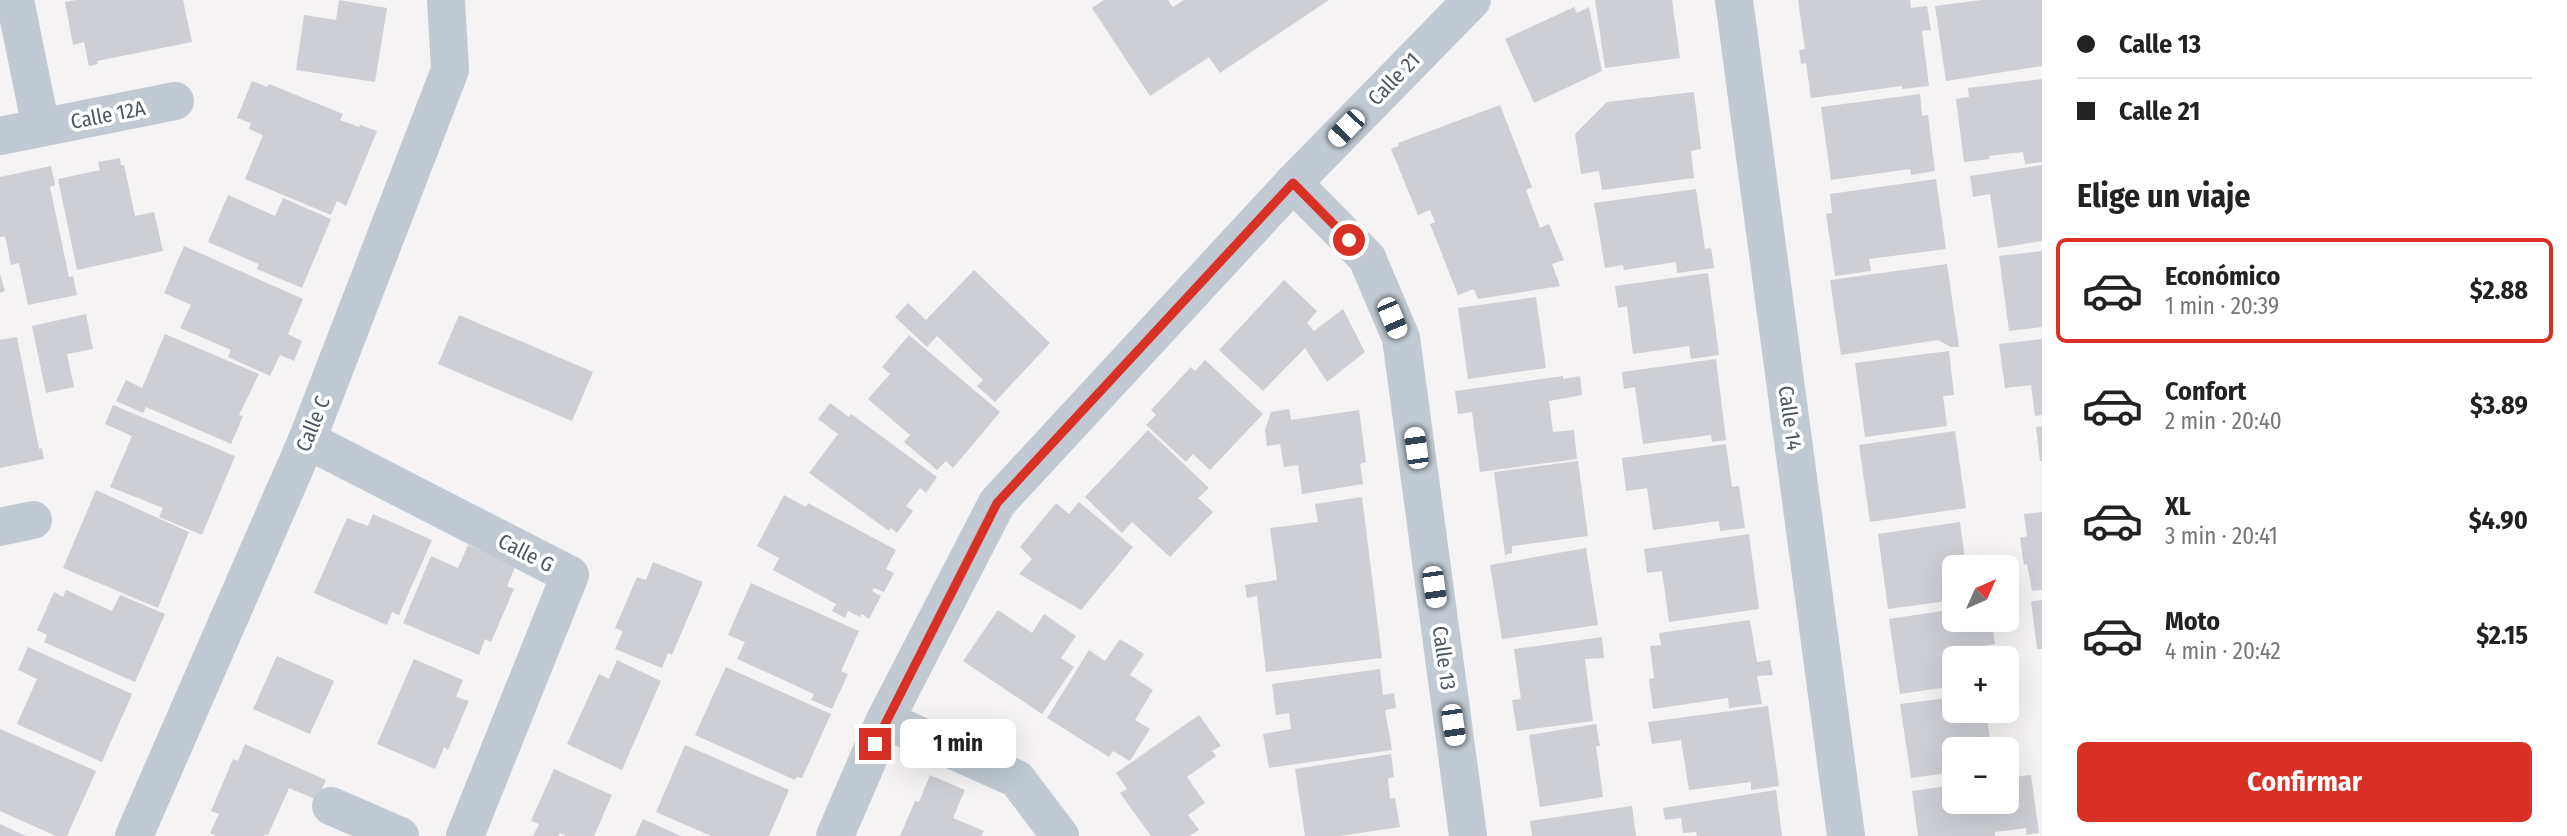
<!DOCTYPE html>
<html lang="es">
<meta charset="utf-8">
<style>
body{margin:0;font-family:"Fira Sans Condensed",sans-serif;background:#f6f6f6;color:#222;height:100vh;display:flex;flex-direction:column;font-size:26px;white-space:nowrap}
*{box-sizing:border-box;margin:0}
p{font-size:23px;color:#767676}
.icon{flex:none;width:38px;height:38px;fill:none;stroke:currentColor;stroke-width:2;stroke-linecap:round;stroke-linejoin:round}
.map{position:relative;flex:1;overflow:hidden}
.details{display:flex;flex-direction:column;background:#fff;width:525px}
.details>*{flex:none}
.top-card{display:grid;align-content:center;height:154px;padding:0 35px;background:#fff}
.needle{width:46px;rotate:45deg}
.controls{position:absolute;left:1942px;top:555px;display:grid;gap:14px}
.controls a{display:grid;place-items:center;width:77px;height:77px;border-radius:10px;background:#fff;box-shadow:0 7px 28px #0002;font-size:35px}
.end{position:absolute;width:32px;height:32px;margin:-16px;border:9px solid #d93025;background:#fff;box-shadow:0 0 0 4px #fff}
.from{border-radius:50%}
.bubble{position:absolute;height:49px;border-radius:10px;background:#fff;box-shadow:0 7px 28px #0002;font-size:23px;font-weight:700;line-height:49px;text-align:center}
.car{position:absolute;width:21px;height:42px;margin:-21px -10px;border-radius:9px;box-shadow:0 0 5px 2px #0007;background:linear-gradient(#fff 24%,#345 0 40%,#fff 0 76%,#345 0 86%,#fff 0)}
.top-card b{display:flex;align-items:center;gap:24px;height:66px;font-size:26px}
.top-card b+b{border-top:2px solid #e0e0e0}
.top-card i{width:18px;height:18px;background:#222}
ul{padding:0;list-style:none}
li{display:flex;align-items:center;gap:21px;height:105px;margin:0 14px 10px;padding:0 21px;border:4px solid transparent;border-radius:10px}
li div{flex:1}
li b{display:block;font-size:26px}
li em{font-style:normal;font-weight:700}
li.current{border-color:#d93025}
li>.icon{width:63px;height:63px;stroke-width:1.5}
h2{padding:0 35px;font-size:32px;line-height:84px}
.cta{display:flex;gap:14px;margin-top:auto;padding:14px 35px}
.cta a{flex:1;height:80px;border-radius:10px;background:#d93025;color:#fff;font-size:28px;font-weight:700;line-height:80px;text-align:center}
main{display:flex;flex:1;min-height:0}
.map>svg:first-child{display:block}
.building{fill:#cdcfd5}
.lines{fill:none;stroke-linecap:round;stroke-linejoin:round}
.street{stroke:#c1cad2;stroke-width:38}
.route{stroke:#d93025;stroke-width:9}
.labels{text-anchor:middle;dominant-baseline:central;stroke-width:7;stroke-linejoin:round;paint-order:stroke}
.street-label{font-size:21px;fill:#4a5661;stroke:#fff}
</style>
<main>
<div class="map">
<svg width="2042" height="836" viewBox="0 0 2042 836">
<rect width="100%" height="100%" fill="#f5f3f3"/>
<g class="building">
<polygon points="76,0 183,0 192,42 97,61 98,64 89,66 84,42 73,45 65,2"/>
<polygon points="339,0 387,8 375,82 296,70 304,15 336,20"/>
<polygon points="1104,0 1168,0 1173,7 1184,0 1329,0 1220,73 1209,57 1150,96 1092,8"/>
<polygon points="1595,0 1672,0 1680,58 1605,68"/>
<polygon points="1798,0 1910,0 1911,8 1927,6 1931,30 1922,31 1929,86 1902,89 1902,86 1811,98 1806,63 1801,64 1799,50 1805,49"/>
<polygon points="1982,0 2042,0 2042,66 1946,81 1935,6"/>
<polygon points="1574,7 1577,13 1589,7 1602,71 1534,103 1505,39"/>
<polygon points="2042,79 2042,162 2025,164 2023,152 1989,156 1990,159 1964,162 1956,99 1969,97 1968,88"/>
<polygon points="252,81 267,87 269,84 343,114 340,120 359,127 360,125 377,131 346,206 337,201 331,215 245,179 263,135 249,129 251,123 237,118"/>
<polygon points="1694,92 1701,149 1691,151 1694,178 1602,190 1599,171 1581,174 1575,134 1607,102"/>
<polygon points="1920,94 1922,116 1928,115 1935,171 1911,175 1910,169 1831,180 1821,107"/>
<polygon points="1500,105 1532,187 1526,190 1540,228 1549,224 1564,260 1552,264 1560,286 1478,299 1474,289 1458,295 1430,224 1435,222 1430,210 1418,215 1391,149 1399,146 1398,143"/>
<polygon points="120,158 121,165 124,165 135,216 154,212 163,251 77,270 58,179 100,170 98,162"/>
<polygon points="2042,165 2042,241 1998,248 1990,194 1973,197 1970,176"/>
<polygon points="51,166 55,185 50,187 69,277 73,276 77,295 28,305 19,263 11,265 5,236 0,237 0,177"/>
<polygon points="1936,179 1946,249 1869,259 1871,271 1835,276 1826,214 1832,213 1830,194"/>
<polygon points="1696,189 1705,249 1711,248 1714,268 1677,273 1676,262 1624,270 1623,265 1605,268 1594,203"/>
<polygon points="228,195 275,216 283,198 331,219 302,288 257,269 259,264 208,242"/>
<polygon points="184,246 303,299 288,334 302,341 294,361 280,355 270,376 228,357 231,350 180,328 191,305 164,293"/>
<polygon points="2042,251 2042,327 2009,331 1999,256"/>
<polygon points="1947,264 1959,347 1951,347 1938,340 1841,355 1830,280"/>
<polygon points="974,270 1050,343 995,402 977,386 983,380 937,336 927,347 895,317 908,303 926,320"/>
<polygon points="1708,273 1719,355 1691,359 1689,346 1633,354 1627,306 1618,308 1615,286"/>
<polygon points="0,274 5,291 0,293"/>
<polygon points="1284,280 1317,311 1307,323 1314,331 1343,309 1365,352 1327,382 1305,348 1263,391 1219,350"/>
<polygon points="1536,297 1546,368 1468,379 1458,308"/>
<polygon points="86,314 93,349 67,354 74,387 46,393 32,326"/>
<polygon points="459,315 593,372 572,421 438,364"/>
<polygon points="165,334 259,374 239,415 243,416 231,444 146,407 143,413 116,401 126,380 142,388"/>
<polygon points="909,335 1000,412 953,468 946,461 937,470 904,442 910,435 868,399 890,374 882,367"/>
<polygon points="17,337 39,449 42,448 44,459 0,468 0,340"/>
<polygon points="2042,339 2042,415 2035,416 2031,385 2005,388 1999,344"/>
<polygon points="1949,351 1954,395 1943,396 1947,426 1865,437 1855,363"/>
<polygon points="1716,359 1726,440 1712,442 1711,435 1643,444 1635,387 1624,389 1622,372"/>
<polygon points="1205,360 1263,414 1210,470 1193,454 1186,462 1146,425 1156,415 1151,410 1191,367 1195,371"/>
<polygon points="1563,376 1563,379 1580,376 1582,395 1549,401 1553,432 1574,430 1577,459 1480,472 1472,412 1458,414 1455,391"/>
<polygon points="830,403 849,417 851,414 937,477 926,493 920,488 906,506 913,511 897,533 891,528 889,531 809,473 838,434 818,419"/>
<polygon points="113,405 235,456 202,535 159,517 163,508 110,487 132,436 105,424"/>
<polygon points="1289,409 1291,420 1359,410 1366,462 1360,464 1363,484 1302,494 1298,465 1284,467 1280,444 1267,446 1265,430 1271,412"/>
<polygon points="2042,426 2042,461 2040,461 2036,427"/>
<polygon points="1148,430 1209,488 1198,498 1213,512 1170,557 1132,522 1122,533 1085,497"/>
<polygon points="1955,431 1966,508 1870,522 1859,445"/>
<polygon points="1726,444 1732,487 1739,486 1745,528 1720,531 1719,521 1653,530 1647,488 1626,491 1622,458"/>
<polygon points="1578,461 1588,536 1512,546 1512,553 1505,555 1494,472"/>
<polygon points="96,490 189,532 158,608 63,568"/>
<polygon points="784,495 806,507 808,503 896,550 886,569 894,573 884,592 874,588 872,591 881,596 869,619 862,614 860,617 848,611 845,618 832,611 836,604 773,570 779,558 757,546"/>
<polygon points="1362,497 1382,658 1266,672 1257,596 1247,598 1245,585 1277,580 1270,528 1318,522 1315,504"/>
<polygon points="1079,502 1133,547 1081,610 1019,574 1032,559 1020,547 1056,503 1069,514"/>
<polygon points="2042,512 2042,590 2032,591 2027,564 2024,565 2020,538 2027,536 2024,514"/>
<polygon points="373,514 432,540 399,615 392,612 387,625 314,593 347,518 368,526"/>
<polygon points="1960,522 1966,567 1955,567 1955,600 1888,609 1878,534"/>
<polygon points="1749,534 1759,609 1669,622 1662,571 1647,573 1644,549"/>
<polygon points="468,545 516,565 507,586 514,589 491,642 485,639 479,655 403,623 431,556 458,568"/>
<polygon points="1586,548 1598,625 1502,639 1490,565"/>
<polygon points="653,562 703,582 672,655 668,653 662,668 615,649 623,631 615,628 637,577 646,580"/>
<polygon points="751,583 859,631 841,671 848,674 832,709 811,700 814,694 737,659 745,642 728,635"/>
<polygon points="66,590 112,611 120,595 165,614 135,682 44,642 47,635 37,630 54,592 63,597"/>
<polygon points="2042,600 2042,649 2037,649 2031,601"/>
<polygon points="1955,609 1955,620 1992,620 1995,644 1976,647 1978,658 1955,658 1955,686 1900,694 1889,619"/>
<polygon points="998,610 1032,633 1044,614 1076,636 1061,658 1074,667 1042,714 963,661"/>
<polygon points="1750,620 1757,662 1770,660 1773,675 1757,676 1762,704 1729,708 1728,698 1653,709 1649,679 1654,678 1650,646 1661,645 1659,633"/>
<polygon points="1602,637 1604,658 1585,659 1593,721 1517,731 1512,700 1521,699 1514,649"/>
<polygon points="1120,639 1144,654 1130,675 1153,690 1135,720 1150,729 1130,761 1113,751 1109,757 1047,718 1089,650 1105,661"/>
<polygon points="28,647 132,694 102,762 17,724 37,679 18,670"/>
<polygon points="277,656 334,681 310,734 253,709"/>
<polygon points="414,659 463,680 456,697 469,701 448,750 444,747 435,769 377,744"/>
<polygon points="617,660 661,681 622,770 567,744 599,674 609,679"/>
<polygon points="726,667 831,714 802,778 796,777 795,780 695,735"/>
<polygon points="1380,669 1383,695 1394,693 1396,708 1385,710 1392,750 1269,768 1263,734 1291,729 1289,713 1276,715 1272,684"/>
<polygon points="1955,697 1955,710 1986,710 1991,749 1955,749 1955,772 1911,778 1900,704"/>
<polygon points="1768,706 1779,786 1751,790 1751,782 1689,790 1681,740 1652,744 1648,722"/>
<polygon points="1199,715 1221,746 1212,751 1216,756 1187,777 1205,803 1188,815 1199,830 1189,836 1151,836 1120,793 1127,789 1116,773"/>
<polygon points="1596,724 1600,746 1596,746 1603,797 1540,807 1529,735"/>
<polygon points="0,729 96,771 67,836 56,836 0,811"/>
<polygon points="245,744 326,780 317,800 289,788 268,835 265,834 264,836 216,836 210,833 219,814 211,811 233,759 238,761"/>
<polygon points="685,745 789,790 769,836 711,836 656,812"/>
<polygon points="1391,754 1394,777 1388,778 1390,799 1395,798 1400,827 1340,836 1305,836 1295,769"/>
<polygon points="554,769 612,795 594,836 566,836 560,833 558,836 533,836 539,824 531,821"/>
<polygon points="930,775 965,790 953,818 984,831 981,836 900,836 915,801 919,802"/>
<polygon points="2031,775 2039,833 2026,835 2026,828 1995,832 1995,836 1918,836 1912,791 1955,785 1955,802 2007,802 2007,778"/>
<polygon points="1776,790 1782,836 1697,836 1696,832 1683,833 1681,818 1665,820 1663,808"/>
<polygon points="1632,806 1636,836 1532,836 1530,821"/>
<polygon points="643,819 681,836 635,836"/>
<polygon points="0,824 26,836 0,836"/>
</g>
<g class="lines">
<g class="street">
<polyline points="15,0 41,128"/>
<polyline points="1734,0 1846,836"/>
<polyline points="0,136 175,101"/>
<polyline points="1293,183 1367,258 1401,338 1468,836"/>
<polyline points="307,440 570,575 465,836"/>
<polyline points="0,527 33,520"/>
<polyline points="885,720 1017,779 1060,836"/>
<polyline points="331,806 400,836"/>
<polyline points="134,836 307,440 450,70 446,0"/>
<polyline points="835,836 885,720 997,503 1293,183 1472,0"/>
</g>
</g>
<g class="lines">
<polyline class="route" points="875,744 997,503 1293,183 1349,240"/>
</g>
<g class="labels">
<g class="street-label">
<text transform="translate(1394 79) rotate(-46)">Calle 21</text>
<text transform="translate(108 115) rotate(-11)">Calle 12A</text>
<text transform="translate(1790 418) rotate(82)">Calle 14</text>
<text transform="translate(313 424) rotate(-68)">Calle C</text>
<text transform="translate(526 553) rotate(27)">Calle G</text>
<text transform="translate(1444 658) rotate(82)">Calle 13</text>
</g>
</g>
</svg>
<div class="controls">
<a><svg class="needle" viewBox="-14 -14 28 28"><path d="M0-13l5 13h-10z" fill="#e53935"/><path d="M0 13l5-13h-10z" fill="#767676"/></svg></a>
<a>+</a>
<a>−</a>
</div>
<i class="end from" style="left:1349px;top:240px"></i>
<i class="end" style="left:875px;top:744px"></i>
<div class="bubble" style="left:900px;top:719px;width:116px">1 min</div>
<i class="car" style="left:1346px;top:128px;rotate:224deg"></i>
<i class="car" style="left:1392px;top:318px;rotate:157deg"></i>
<i class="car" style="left:1416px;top:448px;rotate:352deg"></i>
<i class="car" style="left:1434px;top:587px;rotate:172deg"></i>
<i class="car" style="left:1453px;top:725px;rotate:172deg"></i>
</div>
<section class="details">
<div class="top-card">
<b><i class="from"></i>Calle 13</b>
<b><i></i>Calle 21</b>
</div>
<h2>Elige un viaje</h2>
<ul>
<li class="current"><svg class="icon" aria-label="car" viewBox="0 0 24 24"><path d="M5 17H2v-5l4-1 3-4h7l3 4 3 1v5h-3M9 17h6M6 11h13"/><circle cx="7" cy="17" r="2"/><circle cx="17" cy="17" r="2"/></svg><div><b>Económico</b><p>1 min · 20:39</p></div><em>$2.88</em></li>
<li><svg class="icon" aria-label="car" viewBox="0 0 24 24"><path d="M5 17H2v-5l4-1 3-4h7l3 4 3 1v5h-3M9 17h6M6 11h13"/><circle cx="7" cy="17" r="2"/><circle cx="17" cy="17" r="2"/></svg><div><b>Confort</b><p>2 min · 20:40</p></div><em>$3.89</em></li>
<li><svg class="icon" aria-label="car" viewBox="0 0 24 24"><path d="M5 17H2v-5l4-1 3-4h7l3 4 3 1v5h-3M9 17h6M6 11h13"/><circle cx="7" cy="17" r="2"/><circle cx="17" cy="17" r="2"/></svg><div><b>XL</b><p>3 min · 20:41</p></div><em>$4.90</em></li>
<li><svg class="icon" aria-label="car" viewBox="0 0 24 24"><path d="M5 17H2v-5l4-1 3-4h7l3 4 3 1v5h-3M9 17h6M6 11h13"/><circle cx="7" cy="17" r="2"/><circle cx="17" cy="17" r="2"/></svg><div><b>Moto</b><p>4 min · 20:42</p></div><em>$2.15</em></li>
</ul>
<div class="cta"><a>Confirmar</a></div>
</section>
</main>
